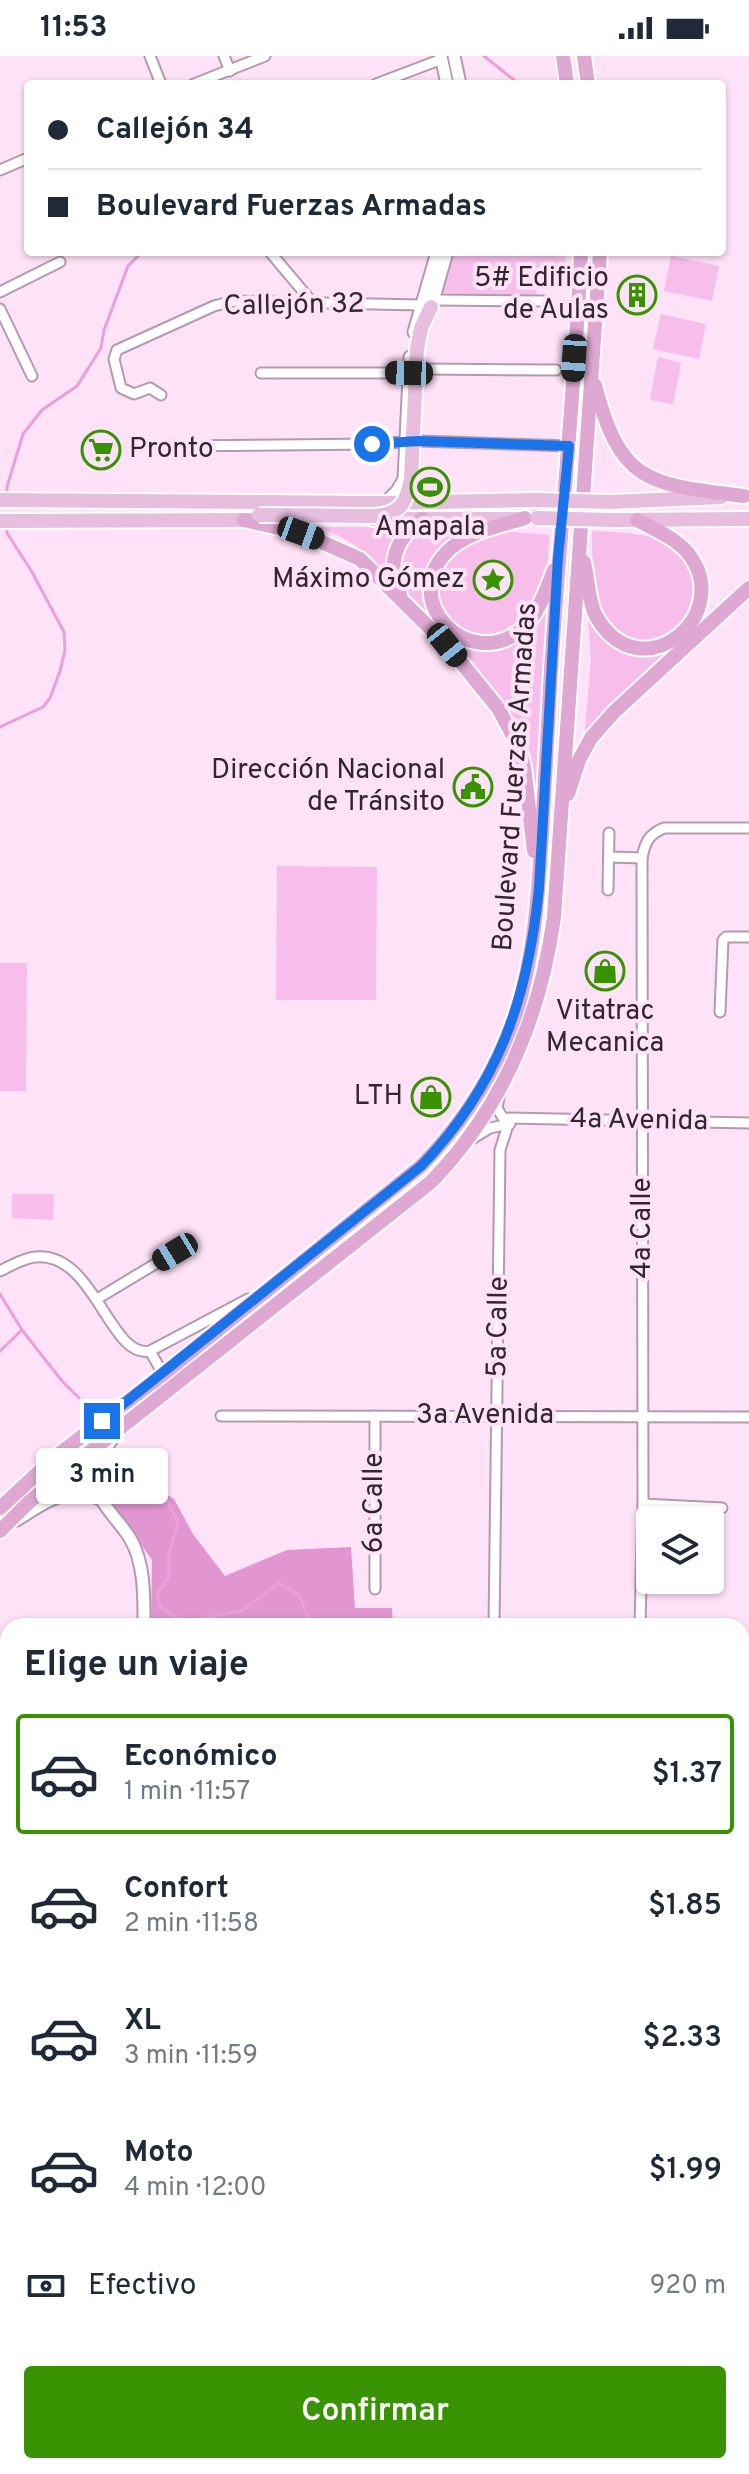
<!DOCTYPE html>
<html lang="es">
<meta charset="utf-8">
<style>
body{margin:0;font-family:Overpass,sans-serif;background:#f6f6f7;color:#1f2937;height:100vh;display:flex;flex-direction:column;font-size:30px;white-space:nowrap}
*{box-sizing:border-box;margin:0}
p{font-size:26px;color:#747a83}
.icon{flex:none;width:44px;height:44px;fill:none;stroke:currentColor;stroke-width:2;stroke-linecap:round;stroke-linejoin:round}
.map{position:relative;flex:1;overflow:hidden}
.details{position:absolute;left:0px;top:1562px;width:750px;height:856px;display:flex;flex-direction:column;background:#fff;border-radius:24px 24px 0 0;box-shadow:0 2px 6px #0004}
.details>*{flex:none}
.banner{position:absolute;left:24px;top:24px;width:702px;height:176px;border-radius:8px;box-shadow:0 2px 6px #0004;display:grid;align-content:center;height:176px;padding:0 24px;background:#fff}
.buttons{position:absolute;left:636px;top:1450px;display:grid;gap:16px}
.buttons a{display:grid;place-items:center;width:88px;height:88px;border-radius:8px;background:#fff;box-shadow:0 2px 6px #0004;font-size:40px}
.end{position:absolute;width:36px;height:36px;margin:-18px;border:10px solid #1a73e8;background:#fff;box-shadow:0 0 0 4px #fff}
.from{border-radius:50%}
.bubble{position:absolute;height:56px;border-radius:8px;background:#fff;box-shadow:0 2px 6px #0004;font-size:26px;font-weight:600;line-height:56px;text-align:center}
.car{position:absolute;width:24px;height:48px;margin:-24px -12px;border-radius:10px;box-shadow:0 0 6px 2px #0007;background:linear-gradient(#222 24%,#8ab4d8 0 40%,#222 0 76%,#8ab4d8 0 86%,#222 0)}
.banner b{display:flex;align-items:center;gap:28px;height:76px;font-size:30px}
.banner b+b{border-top:2px solid #e0e1e3}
.banner i{width:20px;height:20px;background:#1f2937}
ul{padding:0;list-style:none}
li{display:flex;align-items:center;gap:24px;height:120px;margin:0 16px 12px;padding:0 8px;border:4px solid transparent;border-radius:8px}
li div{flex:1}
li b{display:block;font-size:30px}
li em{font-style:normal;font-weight:600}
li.selected{border-color:#399202}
li>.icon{width:72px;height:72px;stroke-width:1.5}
h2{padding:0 24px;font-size:36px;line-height:96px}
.pay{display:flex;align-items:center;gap:20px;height:88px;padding:0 24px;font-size:30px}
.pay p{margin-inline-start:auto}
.action{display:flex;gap:16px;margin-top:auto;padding:16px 24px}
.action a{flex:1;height:92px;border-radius:8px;background:#399202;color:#fff;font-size:32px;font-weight:600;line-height:92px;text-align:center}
.status{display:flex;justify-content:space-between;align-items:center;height:56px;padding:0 40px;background:#fff;direction:ltr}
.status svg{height:22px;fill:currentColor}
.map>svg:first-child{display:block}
.green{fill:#f8beeb}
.forest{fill:#e196d1}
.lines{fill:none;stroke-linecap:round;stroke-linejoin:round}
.stream{stroke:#ea9fda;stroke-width:3}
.minor-casing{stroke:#b49aae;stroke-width:13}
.tertiary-casing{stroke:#b49aae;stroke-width:15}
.primary-casing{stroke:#fff;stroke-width:18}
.trunk-casing{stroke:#fff;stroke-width:18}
.minor{stroke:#fff;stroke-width:9}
.tertiary{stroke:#fff;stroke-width:11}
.primary{stroke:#e7bede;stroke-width:14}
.trunk{stroke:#dfa8d3;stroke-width:14}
.primary-bridge-casing{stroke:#fff;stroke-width:18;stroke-linecap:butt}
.primary-bridge{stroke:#e7bede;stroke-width:14}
.route{stroke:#1a73e8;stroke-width:10}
.labels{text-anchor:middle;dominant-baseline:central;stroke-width:8;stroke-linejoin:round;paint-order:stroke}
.poi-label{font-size:28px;fill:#32272f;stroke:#fee2f7;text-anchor:end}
.street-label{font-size:28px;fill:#32272f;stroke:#fee2f7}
</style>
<div class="status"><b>11:53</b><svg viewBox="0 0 49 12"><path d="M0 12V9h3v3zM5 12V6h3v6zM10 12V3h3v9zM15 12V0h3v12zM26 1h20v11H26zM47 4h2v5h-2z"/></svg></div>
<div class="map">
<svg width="749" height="2418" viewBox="0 0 749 2418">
<rect width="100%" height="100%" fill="#fee2f7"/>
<g class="green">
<polygon points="453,196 566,196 565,232 537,231 536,242 442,237"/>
<polygon points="671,200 719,210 712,245 664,235"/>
<polygon points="661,258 706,268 699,303 653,293"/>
<polygon points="658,301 681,307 673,348 650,344"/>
<path d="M316,471H402L392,489V527C374,499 348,481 316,471Z"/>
<path d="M473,475L445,492L431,553L483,593C522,591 529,583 542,548L547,546L535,749L524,694L437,571L407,537L396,501L410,480Z"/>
<path d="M502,475L549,479C547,533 543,537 509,579L468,581C426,544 426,544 452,494Z"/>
<path d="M592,475C620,476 654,476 677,494C687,502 694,520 701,531L682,587L584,683L591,604L586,538L614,583L645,586C591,577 592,518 592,475Z"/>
<polygon points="277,810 377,811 376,944 276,944"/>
<polygon points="0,907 27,907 26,1035 0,1035"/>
<polygon points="12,1138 54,1138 53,1164 12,1162"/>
</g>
<g class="forest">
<polygon points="124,1396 138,1421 174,1443 193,1478 225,1520 287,1494 351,1491 355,1552 392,1552 393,1570 151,1570 152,1504 106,1439 100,1416 109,1400"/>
<polygon points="347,2410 494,2410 490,2418 351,2418"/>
</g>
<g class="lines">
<g class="stream">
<polyline points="484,0 519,28"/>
<polyline points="7,439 7,431 23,378 42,354 77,330 101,292 104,274 128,210 142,196"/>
<polyline points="0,671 43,651 50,642 60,615 65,594 64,576 32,516 7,477 7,470"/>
<polyline points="0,1238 22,1274 62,1325 79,1342"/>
<polyline points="0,1295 22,1274"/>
<polyline points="120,1397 135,1429 167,1444 178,1467 169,1497 169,1520 157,1539 160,1551 184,1566 243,1554 279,1527 299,1539 312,1570"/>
<polyline points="646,2410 652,2418"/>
</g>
<g class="minor-casing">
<g id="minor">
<polyline points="150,0 161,28"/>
<polyline points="224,0 230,15"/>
<polyline points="194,28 265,0"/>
<polyline points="376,28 442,3"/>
<polyline points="0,114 28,102"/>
<polyline points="270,196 312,246"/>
<polyline points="0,236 60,206"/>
<polyline points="433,244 544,245"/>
<polyline points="0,253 32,320"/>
<polyline points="421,313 556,314"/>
<polyline points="261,317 409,317"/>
<polyline points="161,339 150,332 134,338 121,332 114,303 117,294 214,250 233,245 421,249"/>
<polyline points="170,390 372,388 418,385 569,390"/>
<polyline points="609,801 642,802"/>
<polyline points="608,834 609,777"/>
<polyline points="720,956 723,884 726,881 749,881"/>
<polyline points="499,1041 497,1052 503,1062 749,1067"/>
<polyline points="472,1083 490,1072 510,1068"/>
<path d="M0,1215C10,1210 24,1202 35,1201C94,1194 110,1304 150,1295L248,1243"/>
<polyline points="97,1243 175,1196"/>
<polyline points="150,1295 163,1318"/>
<polyline points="221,1360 749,1361"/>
<polyline points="375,1360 375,1533"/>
<polyline points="643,1448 722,1452"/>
<polyline points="494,1570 500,1094 508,1069"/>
<path d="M640,1570L643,1448L642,802C645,786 649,778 664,772H749"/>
<polyline points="742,1656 749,1656"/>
<polyline points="742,1970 749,1970"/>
<polyline points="742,2009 749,2009"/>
<polyline points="742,2117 749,2117"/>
<polyline points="0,2211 8,2201"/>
<polyline points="742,2395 749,2411"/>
</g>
</g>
<g class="tertiary-casing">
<g id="tertiary">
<polyline points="441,0 447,28"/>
<polyline points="454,0 460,28"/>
<polyline points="429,259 447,196"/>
<polyline points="414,276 437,196"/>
<polyline points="385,447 397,435 404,423 410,301"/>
<path d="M114,1380C108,1390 98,1402 96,1413C89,1442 119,1462 131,1484C145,1509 144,1542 144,1570"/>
<path d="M17,1464C46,1445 65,1430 101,1443"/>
<polyline points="0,1925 8,1916"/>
<polyline points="0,2074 8,2080"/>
<polyline points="275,2410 282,2418"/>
<polyline points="184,2418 188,2410"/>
</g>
</g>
<g class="primary-casing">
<g id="primary">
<polyline points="417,293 421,272 431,251"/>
<polyline points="0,444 381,447 536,444"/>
<polyline points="611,446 721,441"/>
<polyline points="373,463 517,463"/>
<polyline points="611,464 749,463"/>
<polyline points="0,465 257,464"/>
</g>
</g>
<g class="trunk-casing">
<g id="trunk">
<polyline points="563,0 567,28"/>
<polyline points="584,0 588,28"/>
<path d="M595,329C621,429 649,428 744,440"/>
<path d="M525,462C500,470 471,475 451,492C394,542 469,619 522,573C538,559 546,534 554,514"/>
<polyline points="244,464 301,477 360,503 447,589 498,652 519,691 524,711 534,795"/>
<path d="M584,506C588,522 588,545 596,560C640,638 737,559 688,497C676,482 653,473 637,464"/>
<path d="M400,538C386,508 396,482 422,463"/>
<polyline points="568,738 579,704 591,682 614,656 749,532"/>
<path d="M0,1452L55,1401L161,1320L421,1110C463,1067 497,1014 516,957C535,898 538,838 542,777C545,723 548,668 551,614C560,474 575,335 581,196"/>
<path d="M0,1475L29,1446L81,1403L431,1126C503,1052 540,962 554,861L600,196"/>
</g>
</g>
<use href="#minor" class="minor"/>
<use href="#tertiary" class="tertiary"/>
<use href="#primary" class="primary"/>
<use href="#trunk" class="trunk"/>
<g class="primary-bridge-casing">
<g id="primary-bridge">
<polyline points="536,444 611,446"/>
<path d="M259,459L374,460C400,458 406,448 411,423L417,293"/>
<polyline points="537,462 611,464"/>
</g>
</g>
<use href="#primary-bridge" class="primary-bridge"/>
</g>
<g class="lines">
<path class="route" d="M102,1365L421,1110C499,1029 528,942 539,832L558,502L569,390L418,385L372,388"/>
</g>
<defs>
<g id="building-ring" transform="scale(2)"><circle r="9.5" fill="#fee2f7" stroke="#399202" stroke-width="1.5"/><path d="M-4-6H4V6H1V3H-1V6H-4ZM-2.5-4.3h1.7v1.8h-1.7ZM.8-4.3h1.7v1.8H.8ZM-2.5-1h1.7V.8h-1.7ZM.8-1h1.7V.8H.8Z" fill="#399202"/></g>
<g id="supermarket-ring" transform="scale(2)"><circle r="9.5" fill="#fee2f7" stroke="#399202" stroke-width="1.5"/><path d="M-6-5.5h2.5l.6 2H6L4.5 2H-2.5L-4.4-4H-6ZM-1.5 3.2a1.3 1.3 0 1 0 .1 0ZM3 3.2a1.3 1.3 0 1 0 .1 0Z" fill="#399202"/></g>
<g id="stadium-ring" transform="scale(2)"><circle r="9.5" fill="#fee2f7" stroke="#399202" stroke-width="1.5"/><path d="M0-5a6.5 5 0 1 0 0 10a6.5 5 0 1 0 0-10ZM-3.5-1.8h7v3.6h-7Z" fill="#399202"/></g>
<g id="sight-ring" transform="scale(2)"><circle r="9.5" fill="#fee2f7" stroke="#399202" stroke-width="1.5"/><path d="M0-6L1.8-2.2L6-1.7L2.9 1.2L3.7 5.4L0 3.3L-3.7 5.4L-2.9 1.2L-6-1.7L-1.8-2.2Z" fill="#399202"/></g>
<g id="civic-ring" transform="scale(2)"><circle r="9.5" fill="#fee2f7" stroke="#399202" stroke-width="1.5"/><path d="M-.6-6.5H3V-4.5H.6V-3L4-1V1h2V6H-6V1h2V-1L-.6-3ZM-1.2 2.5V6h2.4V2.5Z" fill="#399202"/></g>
<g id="shop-ring" transform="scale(2)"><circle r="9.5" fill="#fee2f7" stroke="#399202" stroke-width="1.5"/><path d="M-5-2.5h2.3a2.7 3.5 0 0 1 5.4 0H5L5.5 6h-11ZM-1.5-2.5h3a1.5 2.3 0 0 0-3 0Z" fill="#399202"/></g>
</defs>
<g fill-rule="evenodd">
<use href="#building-ring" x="637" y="239"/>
<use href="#supermarket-ring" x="101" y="394"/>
<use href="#stadium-ring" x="430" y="431"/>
<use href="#sight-ring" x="493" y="524"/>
<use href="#civic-ring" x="473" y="731"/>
<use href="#shop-ring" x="605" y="915"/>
<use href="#shop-ring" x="431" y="1041"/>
</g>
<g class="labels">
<g class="poi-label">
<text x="609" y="223">5# Edificio<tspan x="609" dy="32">de Aulas</tspan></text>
<text x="129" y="394" text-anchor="start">Pronto</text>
<text x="430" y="472" text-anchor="middle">Amapala</text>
<text x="465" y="524">Máximo Gómez</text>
<text x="445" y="715">Dirección Nacional<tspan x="445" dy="32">de Tránsito</tspan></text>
<text x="605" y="956" text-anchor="middle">Vitatrac<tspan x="605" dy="32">Mecanica</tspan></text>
<text x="403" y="1041">LTH</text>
</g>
<g class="street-label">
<text transform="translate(294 250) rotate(-1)">Callejón 32</text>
<text transform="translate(516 721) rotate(-86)">Boulevard Fuerzas Armadas</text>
<text transform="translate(639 1065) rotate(1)">4a Avenida</text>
<text transform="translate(643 1172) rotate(-90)">4a Calle</text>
<text transform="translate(499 1271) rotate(-89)">5a Calle</text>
<text x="485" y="1360">3a Avenida</text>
<text transform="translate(375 1447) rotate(-90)">6a Calle</text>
</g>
</g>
</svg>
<div class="buttons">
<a><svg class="icon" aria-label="layers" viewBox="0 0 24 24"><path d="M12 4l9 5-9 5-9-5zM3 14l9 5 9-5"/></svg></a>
</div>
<i class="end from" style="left:372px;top:388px"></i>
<i class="end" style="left:102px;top:1365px"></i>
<div class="bubble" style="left:36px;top:1392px;width:132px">3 min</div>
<i class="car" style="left:574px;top:302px;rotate:184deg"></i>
<i class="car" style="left:409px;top:317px;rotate:271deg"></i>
<i class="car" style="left:301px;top:477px;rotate:110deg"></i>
<i class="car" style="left:447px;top:589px;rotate:141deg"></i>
<i class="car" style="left:175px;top:1196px;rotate:239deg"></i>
<div class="banner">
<b><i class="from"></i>Callejón 34</b>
<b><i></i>Boulevard Fuerzas Armadas</b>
</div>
<section class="details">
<h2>Elige un viaje</h2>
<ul>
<li class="selected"><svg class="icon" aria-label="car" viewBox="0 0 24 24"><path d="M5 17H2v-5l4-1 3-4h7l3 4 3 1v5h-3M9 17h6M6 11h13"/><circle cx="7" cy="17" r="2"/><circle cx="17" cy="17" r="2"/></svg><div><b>Económico</b><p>1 min · 11:57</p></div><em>$1.37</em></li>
<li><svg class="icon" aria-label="car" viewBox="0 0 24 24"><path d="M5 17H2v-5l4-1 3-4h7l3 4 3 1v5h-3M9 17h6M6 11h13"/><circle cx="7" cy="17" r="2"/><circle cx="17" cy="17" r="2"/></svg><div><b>Confort</b><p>2 min · 11:58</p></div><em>$1.85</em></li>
<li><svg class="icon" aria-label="car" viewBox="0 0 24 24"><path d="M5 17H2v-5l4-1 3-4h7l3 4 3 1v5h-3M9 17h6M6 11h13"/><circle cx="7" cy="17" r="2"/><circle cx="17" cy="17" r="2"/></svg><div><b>XL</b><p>3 min · 11:59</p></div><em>$2.33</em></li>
<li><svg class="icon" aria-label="car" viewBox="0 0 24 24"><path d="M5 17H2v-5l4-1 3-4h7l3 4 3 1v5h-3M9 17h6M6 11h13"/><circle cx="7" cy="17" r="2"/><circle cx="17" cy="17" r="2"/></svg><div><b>Moto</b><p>4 min · 12:00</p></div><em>$1.99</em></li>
</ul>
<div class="pay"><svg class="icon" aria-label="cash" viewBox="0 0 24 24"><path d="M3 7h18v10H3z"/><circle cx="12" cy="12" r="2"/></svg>Efectivo<p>920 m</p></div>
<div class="action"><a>Confirmar</a></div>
</section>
</div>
